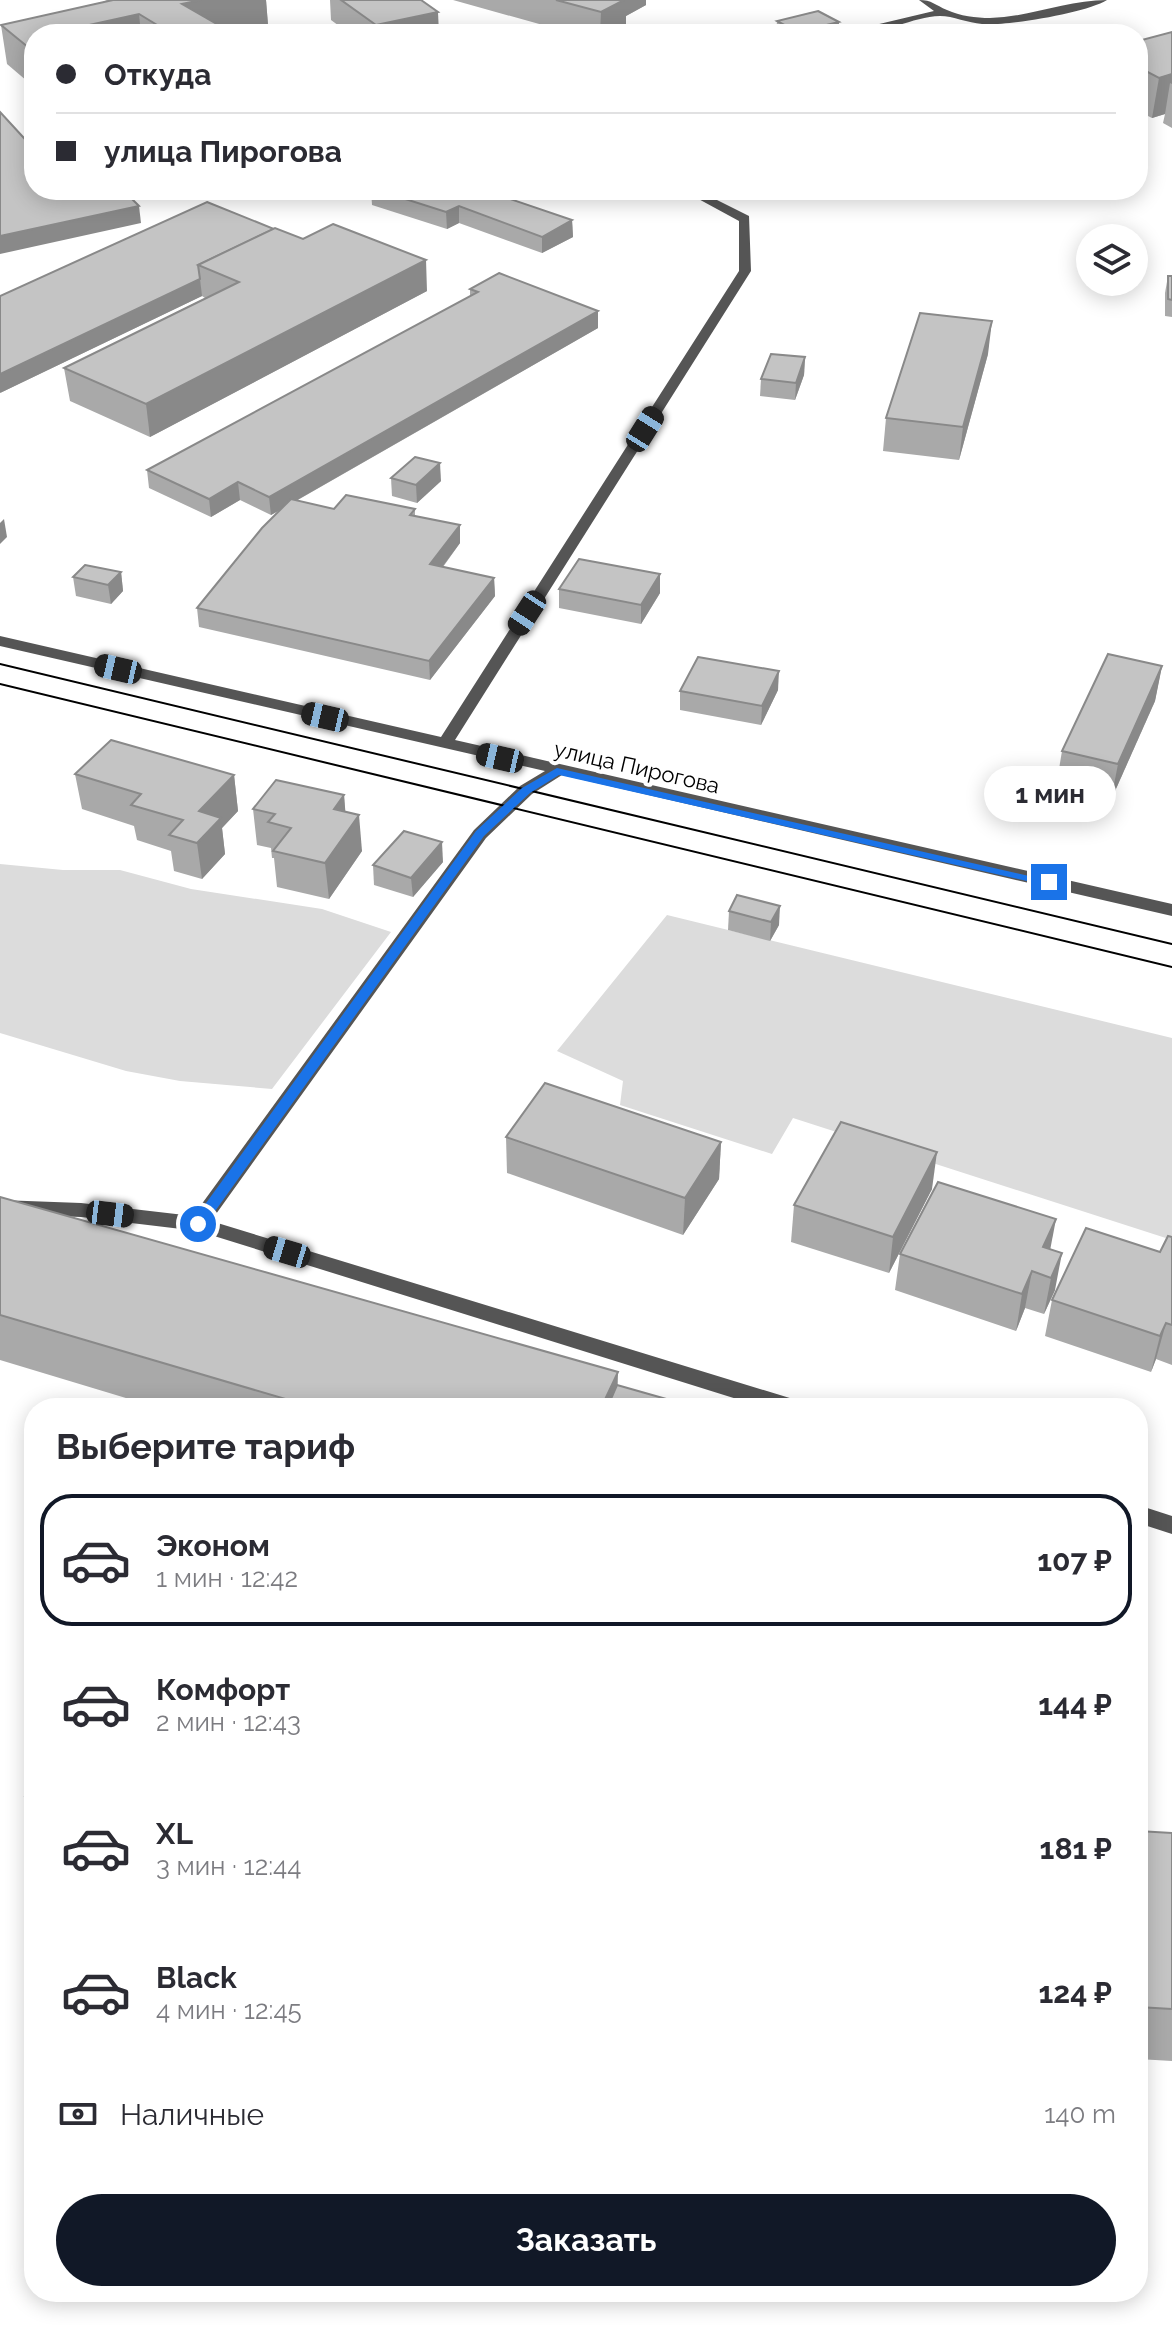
<!DOCTYPE html>
<html lang="ru">
<meta charset="utf-8">
<style>
body{margin:0;font-family:Raleway,sans-serif;background:#f2f2f3;color:#2b2b33;height:100vh;display:flex;flex-direction:column;font-size:30px;white-space:nowrap}
*{box-sizing:border-box;margin:0}
p{font-size:26px;color:#7c7c81}
.icon{flex:none;width:44px;height:44px;fill:none;stroke:currentColor;stroke-width:2;stroke-linecap:round;stroke-linejoin:round}
.map{position:relative;flex:1;overflow:hidden}
.drawer{position:absolute;left:24px;top:1398px;width:1124px;height:904px;display:flex;flex-direction:column;background:#fff;border-radius:32px;box-shadow:0 4px 20px #0003}
.drawer>*{flex:none}
.banner{position:absolute;left:24px;top:24px;width:1124px;height:176px;border-radius:32px;box-shadow:0 4px 20px #0003;display:grid;align-content:center;height:176px;padding:0 32px;background:#fff}
.buttons{position:absolute;left:1076px;top:224px;display:grid;gap:16px}
.buttons a{display:grid;place-items:center;width:72px;height:72px;border-radius:50%;background:#fff;box-shadow:0 4px 20px #0003;font-size:40px}
.end{position:absolute;width:36px;height:36px;margin:-18px;border:10px solid #1a73e8;background:#fff;box-shadow:0 0 0 4px #fff}
.from{border-radius:50%}
.bubble{position:absolute;height:56px;border-radius:28px;background:#fff;box-shadow:0 4px 20px #0003;font-size:26px;font-weight:700;line-height:56px;text-align:center}
.car{position:absolute;width:24px;height:48px;margin:-24px -12px;border-radius:10px;box-shadow:0 0 6px 2px #0007;background:linear-gradient(#222 24%,#8ab4d8 0 40%,#222 0 76%,#8ab4d8 0 86%,#222 0)}
.banner b{display:flex;align-items:center;gap:28px;height:76px;font-size:30px}
.banner b+b{border-top:2px solid #e1e1e2}
.banner i{width:20px;height:20px;background:#2b2b33}
ul{padding:0;list-style:none}
li{display:flex;align-items:center;gap:24px;height:132px;margin:0 16px 12px;padding:0 16px;border:4px solid transparent;border-radius:32px}
li div{flex:1}
li b{display:block;font-size:30px}
li em{font-style:normal;font-weight:700}
li.active{border-color:#111827}
li>.icon{width:72px;height:72px;stroke-width:1.5}
h2{padding:0 32px;font-size:36px;line-height:96px}
.pay{display:flex;align-items:center;gap:20px;height:88px;padding:0 32px;font-size:30px}
.pay p{margin-inline-start:auto}
.cta{display:flex;gap:16px;margin-top:auto;padding:16px 32px}
.cta a{flex:1;height:92px;border-radius:48px;background:#111827;color:#fff;font-size:32px;font-weight:700;line-height:92px;text-align:center}
.map>svg:first-child{display:block}
.green{fill:#dcdcdc}
.lines{fill:none;stroke-linecap:round;stroke-linejoin:round}
.minor{fill:#555;fill-rule:evenodd}
.tram{stroke:#000;stroke-width:2}
.wall{fill:#a9a9a9}
.shaded-wall{fill:#898989}
.building{fill:#c4c4c4;stroke:#898989;stroke-width:2}
.route{fill:#1a73e8}
.labels{text-anchor:middle;dominant-baseline:central;stroke-width:8;stroke-linejoin:round;paint-order:stroke}
.street-label{font-size:22px;fill:#000;stroke:#fff}
</style>
<div class="map">
<svg width="1172" height="2326" viewBox="0 0 1172 2326">
<rect width="100%" height="100%" fill="#fff"/>
<g class="green">
<polygon points="0,864 63,870 120,870 191,889 322,909 391,932 272,1089 180,1081 126,1071 0,1033"/>
<polygon points="667,915 1172,1038 1172,1240 793,1118 772,1154 620,1105 623,1081 557,1051"/>
</g>
<g class="lines">
<g class="minor">
<path d="M919,0C932,0 935,5 947,10C960,16 976,18 990,18C1030,17 1068,0 1107,0C1086,13 1008,26 982,24C968,23 953,16 940,16C901,17 859,52 823,23L828,20L854,30L934,11Z"/>
<polygon points="682,190 697,190 749,216 751,271 455,740 1172,904 1172,916 562,775 532,794 486,838 211,1221 793,1399 801,1402 804,1408 766,1408 198,1231 81,1217 0,1214 0,1200 81,1203 193,1216 474,830 520,786 545,771 0,646 0,636 441,737 739,271 739,221"/>
<polygon points="1138,1505 1172,1516 1172,1534 1138,1523"/>
</g>
<g class="tram">
<polyline points="0,664 1172,944"/>
<polyline points="0,684 1172,967"/>
</g>
</g>
<g class="wall">
<polygon points="105,0 266,0 268,25 232,33 234,34 34,34 34,87 7,64 1,25 107,1"/>
<polygon points="330,0 421,0 439,33 473,34 350,34 331,20"/>
<polygon points="453,0 646,0 646,5 626,16 626,28 614,34 575,34"/>
<polygon points="777,21 839,22 838,34 776,34"/>
<polygon points="1172,32 1172,128 1163,123 1165,114 1152,118 1138,111 1138,41"/>
<polygon points="371,190 484,190 572,220 573,237 542,253 459,223 447,229 372,205"/>
<polygon points="207,202 427,291 150,437 70,401 64,368 205,298 202,296 0,393"/>
<polygon points="1168,276 1172,276 1172,317 1165,316 1165,293"/>
<polygon points="470,289 598,311 598,328 296,501 334,509 415,509 415,516 460,525 460,543 443,567 494,578 495,596 430,680 199,627 197,608 282,509 271,515 240,500 211,517 149,488 147,470 470,297"/>
<polygon points="988,354 959,460 883,451 886,418"/>
<polygon points="805,357 804,375 795,400 760,396 761,379"/>
<polygon points="391,478 441,481 417,503 392,496"/>
<polygon points="121,572 123,591 111,604 76,596 73,577"/>
<polygon points="559,589 660,593 641,624 559,608"/>
<polygon points="1162,666 1155,701 1111,800 1056,787 1062,751"/>
<polygon points="778,690 761,725 680,710 680,691"/>
<polygon points="75,774 234,775 238,811 222,828 225,854 202,879 174,871 171,851 137,840 134,826 82,809"/>
<polygon points="344,795 345,812 362,851 329,899 277,887 274,858 272,858 271,848 257,845 253,809"/>
<polygon points="443,862 413,897 374,885 373,865"/>
<polygon points="737,895 779,925 770,941 728,930 729,911"/>
<polygon points="506,1137 721,1142 719,1179 683,1235 507,1173"/>
<polygon points="932,1189 889,1273 791,1242 794,1205"/>
<polygon points="0,1197 617,1385 698,1408 159,1408 0,1360"/>
<polygon points="1172,1237 1172,1365 1156,1359 1151,1372 1045,1336 1052,1300 1160,1252"/>
<polygon points="1050,1249 1055,1290 1044,1314 1025,1308 1016,1331 895,1290 900,1254"/>
<polygon points="34,1750 34,1825 25,1796"/>
<polygon points="1138,1831 1172,1833 1172,2061 1138,2059"/>
</g>
<g class="shaded-wall">
<polygon points="201,0 266,0 268,25 227,34 182,4"/>
<polygon points="612,0 646,0 646,5 626,16 626,28 614,34 600,34 601,12"/>
<polygon points="438,12 439,34 377,34 376,25"/>
<polygon points="139,14 141,34 72,34 71,29"/>
<polygon points="839,22 838,34 797,34 797,32"/>
<polygon points="1172,74 1172,84 1170,83 1165,114 1152,118 1159,78"/>
<polygon points="139,206 141,223 0,254 0,236"/>
<polygon points="459,206 459,223 447,229 446,212"/>
<polygon points="572,220 573,237 542,253 542,237"/>
<polygon points="426,260 427,291 150,437 146,404"/>
<polygon points="200,279 202,296 0,393 0,374"/>
<polygon points="598,311 598,328 271,515 269,497"/>
<polygon points="992,321 988,354 959,460 963,427"/>
<polygon points="805,357 804,375 795,400 796,383"/>
<polygon points="440,463 441,481 417,503 416,485"/>
<polygon points="238,482 240,500 211,517 209,499"/>
<polygon points="4,519 7,537 0,544 0,523"/>
<polygon points="460,525 460,543 431,582 430,564"/>
<polygon points="121,572 123,591 111,604 108,585"/>
<polygon points="660,574 660,593 641,624 641,605"/>
<polygon points="494,578 495,596 430,680 429,661"/>
<polygon points="1162,666 1155,701 1111,800 1118,764"/>
<polygon points="779,671 778,690 761,725 762,706"/>
<polygon points="234,775 238,811 222,828 225,854 202,879 197,843 199,811"/>
<polygon points="344,795 347,831 334,809"/>
<polygon points="359,815 362,851 329,899 325,863"/>
<polygon points="442,842 443,862 413,897 411,878"/>
<polygon points="780,906 779,925 770,941 771,922"/>
<polygon points="721,1142 719,1179 683,1235 685,1198"/>
<polygon points="937,1152 932,1189 889,1273 893,1237"/>
<polygon points="1056,1219 1049,1256 1043,1247"/>
<polygon points="1062,1253 1055,1290 1044,1314 1051,1278"/>
<polygon points="1032,1271 1025,1308 1016,1331 1022,1294"/>
<polygon points="1166,1323 1156,1359 1151,1372 1160,1336"/>
<polygon points="618,1372 617,1408 601,1408"/>
</g>
<g class="building">
<polygon points="113,0 201,0 182,4 234,34 172,34 139,14 71,29 78,34 34,34 34,52 1,25"/>
<polygon points="341,0 421,0 438,12 376,25"/>
<polygon points="556,0 624,0 601,12"/>
<polygon points="818,11 839,22 797,32 777,21"/>
<polygon points="464,28 473,34 436,34"/>
<polygon points="1172,32 1172,74 1159,78 1138,67 1138,41"/>
<polygon points="0,112 34,149 34,190 72,190 74,193 86,190 123,190 139,206 0,236"/>
<polygon points="377,190 484,190 572,220 542,237 459,206 446,212"/>
<polygon points="207,202 274,229 198,265 200,279 0,374 0,296"/>
<polygon points="333,224 426,260 146,404 64,368 239,282 198,265 275,228 303,239"/>
<polygon points="499,273 598,311 269,497 238,482 209,499 147,470 478,292 470,289"/>
<polygon points="1168,276 1172,276 1172,300 1168,299"/>
<polygon points="920,313 992,321 963,427 886,418"/>
<polygon points="771,354 805,357 796,383 761,379"/>
<polygon points="415,457 440,463 416,485 391,478"/>
<polygon points="346,495 415,509 410,515 460,525 430,564 494,578 429,661 197,608 262,528 291,499 334,509"/>
<polygon points="579,559 660,574 641,605 559,589"/>
<polygon points="85,565 121,572 108,585 73,577"/>
<polygon points="1108,654 1162,666 1118,764 1062,751"/>
<polygon points="698,657 779,671 762,706 680,691"/>
<polygon points="111,740 234,775 199,811 221,818 197,843 169,835 183,820 131,805 141,794 75,774"/>
<polygon points="276,780 344,795 334,809 359,815 325,863 273,851 291,828 268,822 275,814 253,809"/>
<polygon points="404,831 442,842 411,878 373,865"/>
<polygon points="737,895 780,906 771,922 729,911"/>
<polygon points="545,1083 721,1142 685,1198 506,1137"/>
<polygon points="841,1122 937,1152 893,1237 794,1205"/>
<polygon points="938,1182 1056,1219 1043,1247 1062,1253 1051,1278 1032,1271 1022,1294 900,1254"/>
<polygon points="0,1197 618,1372 601,1408 316,1408 0,1315"/>
<polygon points="1086,1228 1160,1252 1168,1236 1172,1237 1172,1325 1166,1323 1160,1336 1052,1300"/>
<polygon points="617,1385 698,1408 607,1408"/>
<polygon points="34,1750 34,1796 25,1796"/>
<polygon points="1138,1831 1172,1833 1172,2009 1138,2007"/>
</g>
<polygon class="route" points="557,768 1055,882 1049,886 559,775 530,793 484,836 203,1228 193,1228 193,1221 476,831 522,788"/>
<g class="labels">
<g class="street-label">
<text transform="translate(637 767) rotate(13)">улица Пирогова</text>
</g>
</g>
</svg>
<div class="buttons">
<a><svg class="icon" aria-label="layers" viewBox="0 0 24 24"><path d="M12 4l9 5-9 5-9-5zM3 14l9 5 9-5"/></svg></a>
</div>
<i class="end from" style="left:198px;top:1224px"></i>
<i class="end" style="left:1049px;top:882px"></i>
<div class="bubble" style="left:984px;top:766px;width:132px">1 мин</div>
<i class="car" style="left:645px;top:429px;rotate:32deg"></i>
<i class="car" style="left:527px;top:613px;rotate:213deg"></i>
<i class="car" style="left:118px;top:669px;rotate:283deg"></i>
<i class="car" style="left:325px;top:717px;rotate:283deg"></i>
<i class="car" style="left:500px;top:758px;rotate:283deg"></i>
<i class="car" style="left:110px;top:1214px;rotate:97deg"></i>
<i class="car" style="left:287px;top:1252px;rotate:287deg"></i>
<div class="banner">
<b><i class="from"></i>Откуда</b>
<b><i></i>улица Пирогова</b>
</div>
<section class="drawer">
<h2>Выберите тариф</h2>
<ul>
<li class="active"><svg class="icon" aria-label="car" viewBox="0 0 24 24"><path d="M5 17H2v-5l4-1 3-4h7l3 4 3 1v5h-3M9 17h6M6 11h13"/><circle cx="7" cy="17" r="2"/><circle cx="17" cy="17" r="2"/></svg><div><b>Эконом</b><p>1 мин · 12:42</p></div><em>107 ₽</em></li>
<li><svg class="icon" aria-label="car" viewBox="0 0 24 24"><path d="M5 17H2v-5l4-1 3-4h7l3 4 3 1v5h-3M9 17h6M6 11h13"/><circle cx="7" cy="17" r="2"/><circle cx="17" cy="17" r="2"/></svg><div><b>Комфорт</b><p>2 мин · 12:43</p></div><em>144 ₽</em></li>
<li><svg class="icon" aria-label="car" viewBox="0 0 24 24"><path d="M5 17H2v-5l4-1 3-4h7l3 4 3 1v5h-3M9 17h6M6 11h13"/><circle cx="7" cy="17" r="2"/><circle cx="17" cy="17" r="2"/></svg><div><b>XL</b><p>3 мин · 12:44</p></div><em>181 ₽</em></li>
<li><svg class="icon" aria-label="car" viewBox="0 0 24 24"><path d="M5 17H2v-5l4-1 3-4h7l3 4 3 1v5h-3M9 17h6M6 11h13"/><circle cx="7" cy="17" r="2"/><circle cx="17" cy="17" r="2"/></svg><div><b>Black</b><p>4 мин · 12:45</p></div><em>124 ₽</em></li>
</ul>
<div class="pay"><svg class="icon" aria-label="cash" viewBox="0 0 24 24"><path d="M3 7h18v10H3z"/><circle cx="12" cy="12" r="2"/></svg>Наличные<p>140 m</p></div>
<div class="cta"><a>Заказать</a></div>
</section>
</div>
